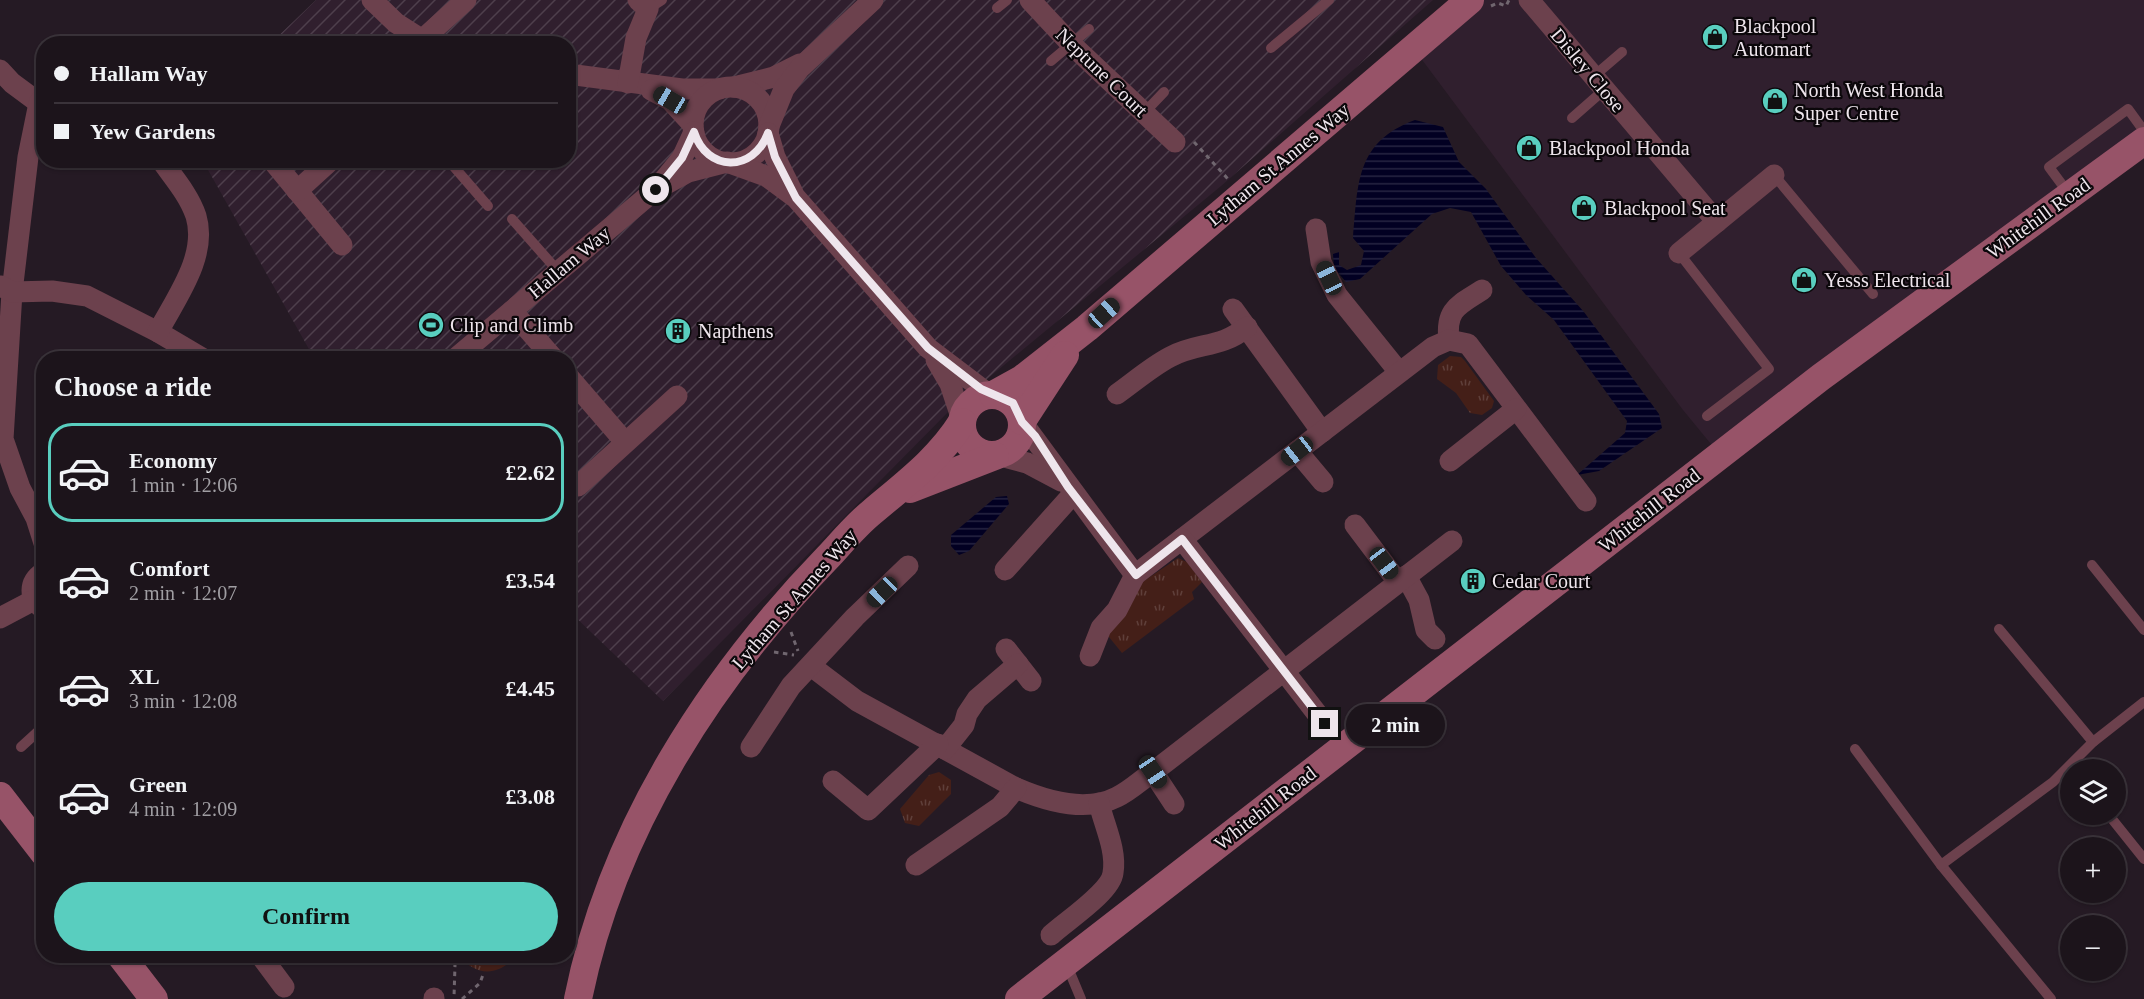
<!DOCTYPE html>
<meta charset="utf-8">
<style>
body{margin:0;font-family:Georgia,serif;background:#292128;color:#f1f3f6;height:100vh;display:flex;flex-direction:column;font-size:22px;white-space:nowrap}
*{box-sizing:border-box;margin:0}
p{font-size:20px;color:#a09ea3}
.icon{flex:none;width:33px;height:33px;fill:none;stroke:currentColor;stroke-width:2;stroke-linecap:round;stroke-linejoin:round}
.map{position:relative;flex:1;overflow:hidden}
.drawer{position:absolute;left:36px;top:351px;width:540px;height:612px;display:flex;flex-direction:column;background:#1c141b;border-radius:24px;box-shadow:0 2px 4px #0004,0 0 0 2px #3a333a}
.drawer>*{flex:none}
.banner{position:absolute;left:36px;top:36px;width:540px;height:132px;border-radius:24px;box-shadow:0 2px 4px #0004,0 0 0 2px #3a333a;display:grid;align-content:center;height:132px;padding:0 18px;background:#1c141b}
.buttons{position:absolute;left:2060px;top:759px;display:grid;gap:12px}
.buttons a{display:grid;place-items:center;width:66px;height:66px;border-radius:50%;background:#1c141b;box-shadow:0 2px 4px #0004,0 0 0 2px #3a333a;font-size:30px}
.end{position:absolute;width:27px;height:27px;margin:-14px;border:8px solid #eee5ec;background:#111;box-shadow:0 0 0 3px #111}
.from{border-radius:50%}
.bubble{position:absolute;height:42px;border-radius:21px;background:#1c141b;box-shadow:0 2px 4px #0004,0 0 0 2px #3a333a;font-size:20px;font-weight:600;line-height:42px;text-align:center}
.car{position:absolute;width:18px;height:36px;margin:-18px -9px;border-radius:8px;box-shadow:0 0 4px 2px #0007;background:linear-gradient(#222 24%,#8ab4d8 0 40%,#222 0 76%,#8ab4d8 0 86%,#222 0)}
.banner b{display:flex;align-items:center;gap:21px;height:57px;font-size:22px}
.banner b+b{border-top:2px solid #3a333a}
.banner i{width:15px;height:15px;background:#f1f3f6}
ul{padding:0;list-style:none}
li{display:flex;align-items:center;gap:18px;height:99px;margin:0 12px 9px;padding:0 6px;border:3px solid transparent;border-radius:24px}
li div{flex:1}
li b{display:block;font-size:22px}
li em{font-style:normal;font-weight:600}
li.on{border-color:#59cebf}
li>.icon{width:54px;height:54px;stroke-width:1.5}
h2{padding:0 18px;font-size:27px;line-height:72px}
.primary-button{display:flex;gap:12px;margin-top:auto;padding:12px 18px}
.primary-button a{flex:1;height:69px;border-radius:36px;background:#59cebf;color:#111;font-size:24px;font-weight:600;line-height:69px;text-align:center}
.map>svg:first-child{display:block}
.built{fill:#301f2e}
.industrial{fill:url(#industrial-furrows)}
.grass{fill:url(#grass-tufts)}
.water{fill:url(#water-rules)}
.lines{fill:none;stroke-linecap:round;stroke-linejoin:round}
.path{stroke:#70666f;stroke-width:3;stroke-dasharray:4.5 4.5;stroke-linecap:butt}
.lane{stroke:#6c414d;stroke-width:10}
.street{stroke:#6c414d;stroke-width:21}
.secondary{stroke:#975368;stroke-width:28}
.route{stroke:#eee5ec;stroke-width:8}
.labels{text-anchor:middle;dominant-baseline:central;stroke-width:4.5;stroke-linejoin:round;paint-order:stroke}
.poi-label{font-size:20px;fill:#eee5ec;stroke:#0b070a;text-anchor:start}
.street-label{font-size:20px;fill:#eee5ec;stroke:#0b070a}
</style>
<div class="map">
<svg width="2144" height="999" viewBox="0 0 2144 999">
<defs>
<pattern id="industrial-furrows" width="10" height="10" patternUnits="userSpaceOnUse" patternTransform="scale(1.5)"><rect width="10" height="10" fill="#301f2e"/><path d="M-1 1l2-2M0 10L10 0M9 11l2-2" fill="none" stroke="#4e3f4c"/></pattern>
<pattern id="grass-tufts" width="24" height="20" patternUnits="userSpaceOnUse" patternTransform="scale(1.5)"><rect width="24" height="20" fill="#441f18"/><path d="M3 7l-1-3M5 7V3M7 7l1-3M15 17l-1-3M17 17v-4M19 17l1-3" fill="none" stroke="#5f3f3a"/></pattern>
<pattern id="water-rules" width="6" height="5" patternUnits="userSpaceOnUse" patternTransform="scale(1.5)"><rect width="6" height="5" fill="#020022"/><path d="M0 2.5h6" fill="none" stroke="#272542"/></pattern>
</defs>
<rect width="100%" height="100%" fill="#251a24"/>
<polygon class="built" points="1470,0 2144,0 2144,141 1720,455 1683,410 1414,49"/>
<polygon class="industrial" points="316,0 1433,0 1221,186 952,408 663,701 569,611 568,358 314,358 203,161 568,160 568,44 271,43"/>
<g class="grass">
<polygon points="1450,356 1461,357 1465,361 1494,401 1492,408 1482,415 1470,413 1456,393 1437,379 1438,365"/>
<polygon points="1178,558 1187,562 1202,582 1192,592 1194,599 1122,653 1109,637 1108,631 1129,591"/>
<polygon points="939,772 951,780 951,794 919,826 905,823 900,809 929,775"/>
<path d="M460,956H516C499,976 476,977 460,956Z"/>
</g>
<g class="water">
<path d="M1415,120L1443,127L1459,162L1486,189L1536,258L1584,312L1659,414L1662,428L1599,471L1577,475L1625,433L1627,421L1554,320L1526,295L1501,266L1471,212L1450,208L1432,214L1360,279L1346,282L1334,268L1333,254L1339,252V265L1347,270L1361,265L1364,251L1353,238C1358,182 1356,142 1415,120Z"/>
<polygon points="1007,496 1009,504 969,551 959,555 951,546 951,535 996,497"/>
</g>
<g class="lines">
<g class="path">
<polyline points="1491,6 1498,3 1506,6 1509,0"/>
<polyline points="1194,142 1228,179"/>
<polyline points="791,632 798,651"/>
<polyline points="774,652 794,655"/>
<polyline points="448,956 455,965 454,997"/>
<polyline points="462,999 480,983 484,972"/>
</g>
<g class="lane">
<polyline points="997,8 1007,0"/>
<polyline points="648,9 662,0"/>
<polyline points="1271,48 1329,0"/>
<polyline points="1051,61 1089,29"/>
<polyline points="1594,76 1622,52"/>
<polyline points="1144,113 1164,92"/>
<polyline points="1572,118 1605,89"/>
<polyline points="448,160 488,206"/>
<polyline points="1774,175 1873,294"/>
<polyline points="2069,194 2049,167 2128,109 2144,131"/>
<polyline points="512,219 557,270"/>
<polyline points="1679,253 1769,369 1707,416"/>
<polyline points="2092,565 2144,630"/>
<polyline points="1999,629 2093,742"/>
<polyline points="21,747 44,726"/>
<polyline points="1855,749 1941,865 2051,999"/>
<polyline points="2108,814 2144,859"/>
<polyline points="1941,865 2053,782 2093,742 2144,702"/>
<polyline points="1066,963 1081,999"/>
</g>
<g class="street">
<polyline points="372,0 396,23 429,44"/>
<polyline points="1030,0 1071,44 1175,142"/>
<polyline points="1529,0 1717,222"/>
<polyline points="423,39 466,0"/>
<polyline points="0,70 12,83 39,103"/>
<polyline points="568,74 682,89 719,89"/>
<polyline points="628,83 636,38 648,9 638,0"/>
<polyline points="734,87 774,77 800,64"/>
<circle cx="731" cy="125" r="38"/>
<polyline points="651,90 670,100 693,125"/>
<polyline points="44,97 39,103 28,157 12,292 3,439 20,488 36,518 44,543"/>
<polyline points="769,126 784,89 800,68 873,0"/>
<polyline points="768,133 775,157 793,193"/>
<polyline points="272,160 342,245"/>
<polyline points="730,163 766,176 796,198 928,348 990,395"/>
<polyline points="664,180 682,158 694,132"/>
<polyline points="297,191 331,160"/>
<polyline points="1316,229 1321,262 1337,295 1399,372"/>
<polyline points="1679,253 1774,175"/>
<polyline points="1,286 12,292 52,291 87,296 158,332 202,358"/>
<polyline points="1233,309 1322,432"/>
<polyline points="512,311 553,358"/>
<path d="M158,332C176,298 208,256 196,216C189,195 173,177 161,160"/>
<path d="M1449,340C1445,309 1459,305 1482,290"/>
<polyline points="456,358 655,190 688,172 727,162"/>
<polyline points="936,360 950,384 962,420"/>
<polyline points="568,376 625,442"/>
<path d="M1117,394C1134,382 1151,367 1170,357C1198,342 1220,349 1247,327"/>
<polyline points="1022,422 1135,575 1433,347 1449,340 1468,344 1586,501"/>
<polyline points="1297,451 1323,482"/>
<polyline points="997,455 1027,463 1061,481"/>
<polyline points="1450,461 1516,409"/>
<polyline points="578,486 677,396"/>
<polyline points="1355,525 1398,582"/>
<polyline points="1182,539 1325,724"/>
<polyline points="1005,570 1073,494"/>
<path d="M44,572C28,582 28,599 44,609"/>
<polyline points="1406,576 1419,600 1426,630 1435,639"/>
<polyline points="0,618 34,600"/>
<polyline points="1006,649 1031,681"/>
<polyline points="1090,656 1101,628 1117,610 1135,575"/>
<path d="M811,666L857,701L1016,788C1046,801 1086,813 1117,797C1130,791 1141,780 1153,772L1452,541"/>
<polyline points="751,747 791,686 855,617 908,566"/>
<polyline points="945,749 964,725 967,714 977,699 1018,664"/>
<polyline points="1153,772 1174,804"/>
<polyline points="833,781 868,810 938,744"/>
<polyline points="916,865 1000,807 1016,788"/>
<path d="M1051,935C1066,921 1111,892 1113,873C1117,850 1104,825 1099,803"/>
<polyline points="261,956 284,987"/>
<polyline points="434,999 434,998"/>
</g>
<g class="secondary">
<circle cx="992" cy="425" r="30"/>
<polyline points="993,395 1022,379 1087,328 1470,0"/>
<polyline points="1022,421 1065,355"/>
<polyline points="910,489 995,456"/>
<polyline points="0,796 44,853"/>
<polyline points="121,956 154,999"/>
<path d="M578,999C612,830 710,679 828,557C842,542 856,525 872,512C905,484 939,459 962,422"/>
<polyline points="1019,999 1821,377 2144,141"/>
</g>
</g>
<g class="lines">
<path class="route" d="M656,190L682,158L694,132C707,172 753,173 768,133L775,157L796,198L928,348L981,389L1013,403L1022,422L1035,436L1068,487L1136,575L1182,539L1325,724"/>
</g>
<defs>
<g id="shop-disc" transform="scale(1.35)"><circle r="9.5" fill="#59cebf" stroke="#0b070a"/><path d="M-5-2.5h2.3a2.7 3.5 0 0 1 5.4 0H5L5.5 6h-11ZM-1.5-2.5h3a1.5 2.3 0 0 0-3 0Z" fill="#111"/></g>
<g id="stadium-disc" transform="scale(1.35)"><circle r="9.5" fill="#59cebf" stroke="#0b070a"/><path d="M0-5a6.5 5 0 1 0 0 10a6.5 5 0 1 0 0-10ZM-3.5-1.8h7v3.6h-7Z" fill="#111"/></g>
<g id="building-disc" transform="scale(1.35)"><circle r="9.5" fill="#59cebf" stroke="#0b070a"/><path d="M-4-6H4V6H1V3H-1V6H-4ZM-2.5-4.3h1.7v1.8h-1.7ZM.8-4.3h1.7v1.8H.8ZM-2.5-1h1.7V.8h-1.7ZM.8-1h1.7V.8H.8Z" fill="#111"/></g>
</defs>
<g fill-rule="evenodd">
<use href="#shop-disc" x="1715" y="37"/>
<use href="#shop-disc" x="1775" y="101"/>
<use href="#shop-disc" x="1529" y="148"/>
<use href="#shop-disc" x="1584" y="208"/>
<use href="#shop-disc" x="1804" y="280"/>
<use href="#stadium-disc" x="431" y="325"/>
<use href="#building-disc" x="678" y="331"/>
<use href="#building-disc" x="1473" y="581"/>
</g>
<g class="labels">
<g class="poi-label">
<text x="1734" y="26">Blackpool<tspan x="1734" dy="23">Automart</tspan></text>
<text x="1794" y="90">North West Honda<tspan x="1794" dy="23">Super Centre</tspan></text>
<text x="1549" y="148">Blackpool Honda</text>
<text x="1604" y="208">Blackpool Seat</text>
<text x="1824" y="280">Yesss Electrical</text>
<text x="450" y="325">Clip and Climb</text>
<text x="698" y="331">Napthens</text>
<text x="1492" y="581">Cedar Court</text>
</g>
<g class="street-label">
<text transform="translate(1588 70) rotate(50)">Disley Close</text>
<text transform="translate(1102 72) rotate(44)">Neptune Court</text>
<text transform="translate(1278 164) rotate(-40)">Lytham St Annes Way</text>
<text transform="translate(2038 218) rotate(-36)">Whitehill Road</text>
<text transform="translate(569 262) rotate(-40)">Hallam Way</text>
<text transform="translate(1649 510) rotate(-38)">Whitehill Road</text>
<text transform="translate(794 599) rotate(-49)">Lytham St Annes Way</text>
<text transform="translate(1265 808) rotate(-38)">Whitehill Road</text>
</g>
</g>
</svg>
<div class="buttons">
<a><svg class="icon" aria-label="layers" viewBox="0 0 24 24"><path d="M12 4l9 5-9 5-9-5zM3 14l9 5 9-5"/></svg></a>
<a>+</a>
<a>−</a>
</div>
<i class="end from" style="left:656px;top:190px"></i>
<i class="end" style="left:1325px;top:724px"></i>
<div class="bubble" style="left:1346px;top:704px;width:99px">2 min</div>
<i class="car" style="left:670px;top:100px;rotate:300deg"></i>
<i class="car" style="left:1329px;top:278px;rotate:335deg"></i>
<i class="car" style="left:1104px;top:313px;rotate:48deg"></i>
<i class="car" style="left:1297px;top:451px;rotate:232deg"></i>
<i class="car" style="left:1384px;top:563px;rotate:143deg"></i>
<i class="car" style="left:882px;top:592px;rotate:226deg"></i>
<i class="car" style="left:1153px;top:772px;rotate:146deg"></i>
<div class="banner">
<b><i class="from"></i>Hallam Way</b>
<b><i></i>Yew Gardens</b>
</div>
<section class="drawer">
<h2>Choose a ride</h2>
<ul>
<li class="on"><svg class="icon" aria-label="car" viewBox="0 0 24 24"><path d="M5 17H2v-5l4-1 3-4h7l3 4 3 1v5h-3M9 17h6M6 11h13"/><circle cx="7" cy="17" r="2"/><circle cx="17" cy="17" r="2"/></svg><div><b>Economy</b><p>1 min · 12:06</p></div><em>£2.62</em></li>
<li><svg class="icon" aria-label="car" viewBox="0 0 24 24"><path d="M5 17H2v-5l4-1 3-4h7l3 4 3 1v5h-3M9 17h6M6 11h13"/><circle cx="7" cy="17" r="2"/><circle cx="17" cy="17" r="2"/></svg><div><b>Comfort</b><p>2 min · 12:07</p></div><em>£3.54</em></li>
<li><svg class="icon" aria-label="car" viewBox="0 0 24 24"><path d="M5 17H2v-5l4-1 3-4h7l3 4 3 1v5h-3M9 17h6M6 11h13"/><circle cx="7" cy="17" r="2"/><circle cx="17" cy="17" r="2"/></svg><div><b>XL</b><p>3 min · 12:08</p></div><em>£4.45</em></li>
<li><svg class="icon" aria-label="car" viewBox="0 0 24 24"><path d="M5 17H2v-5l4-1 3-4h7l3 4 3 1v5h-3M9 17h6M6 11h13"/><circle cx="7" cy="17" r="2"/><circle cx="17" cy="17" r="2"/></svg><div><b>Green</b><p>4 min · 12:09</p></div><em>£3.08</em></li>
</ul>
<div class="primary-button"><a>Confirm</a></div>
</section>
</div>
